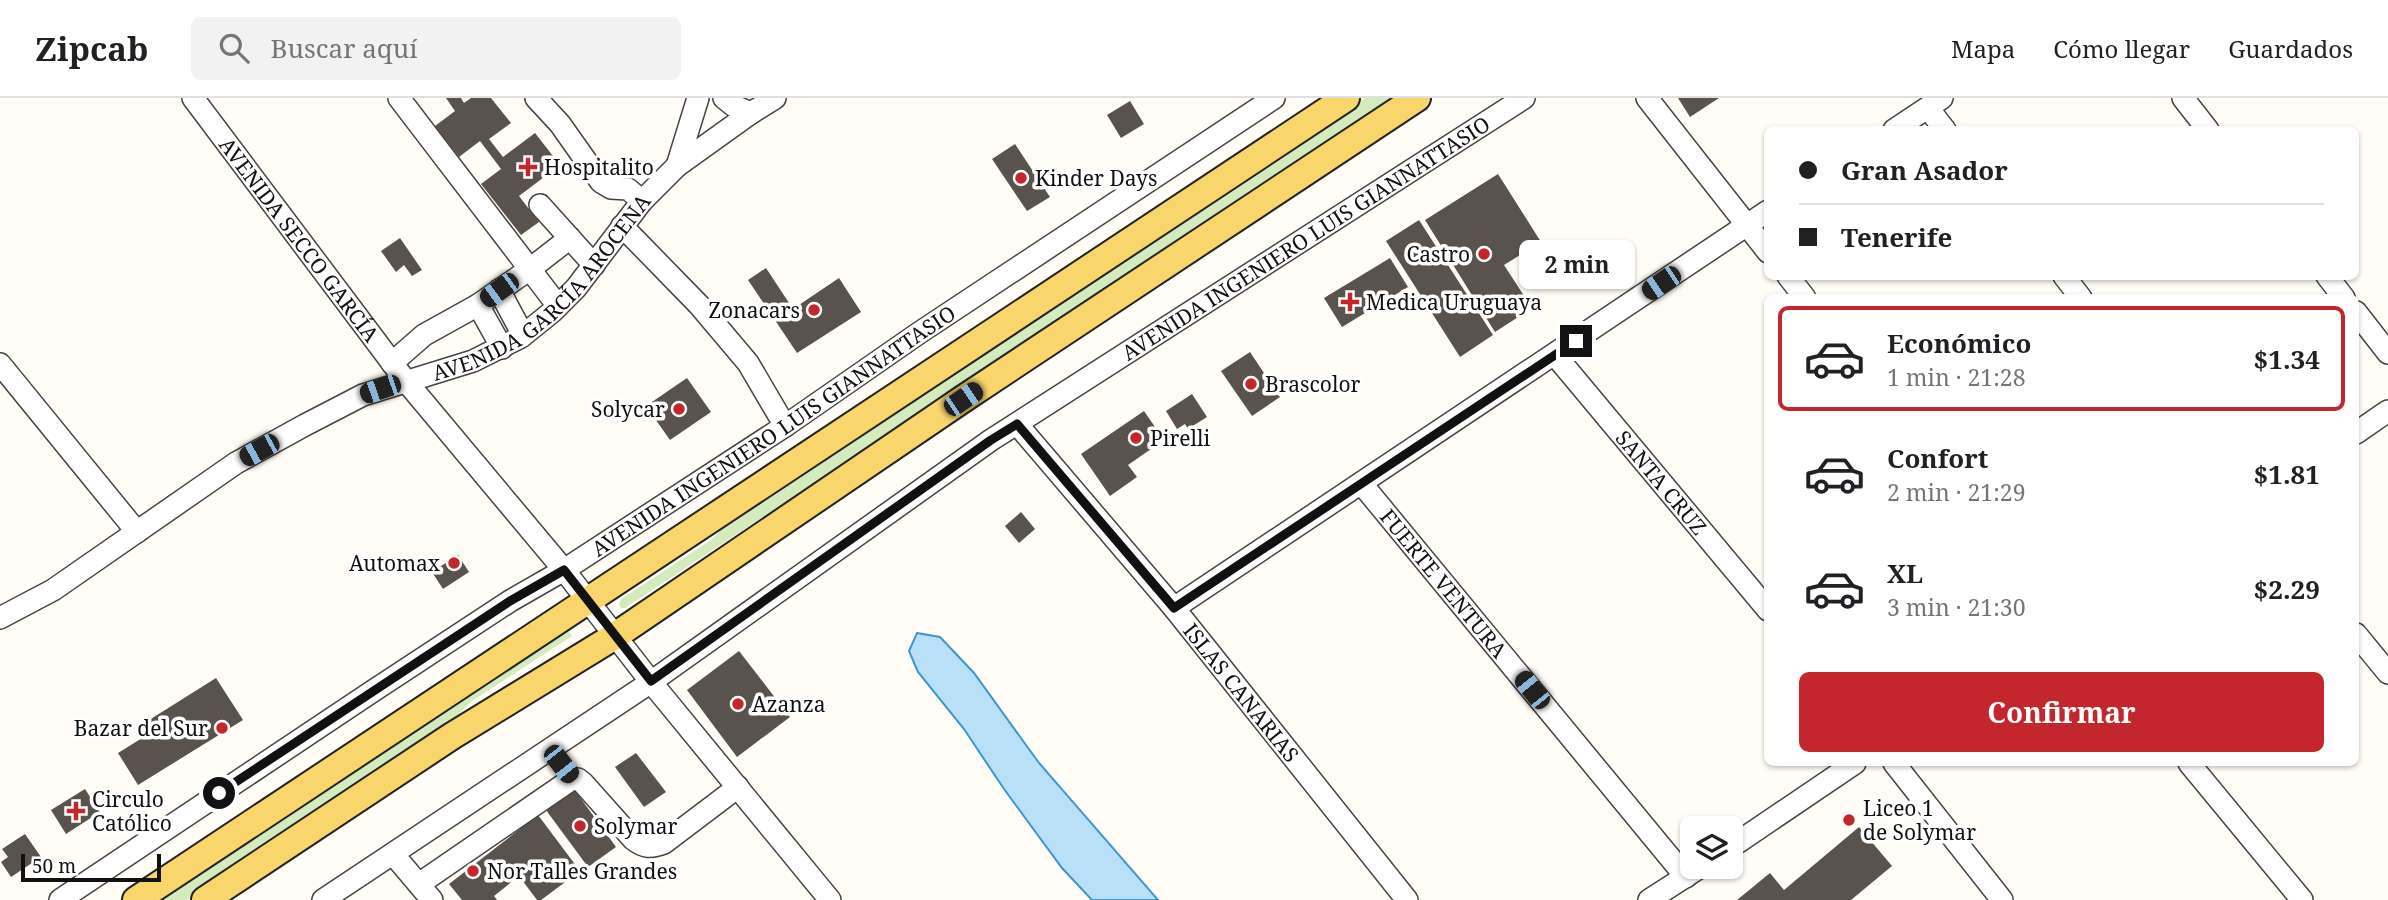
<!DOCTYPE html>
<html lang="es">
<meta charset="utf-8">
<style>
body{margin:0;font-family:"Noto Serif",serif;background:#f2f2f2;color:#202124;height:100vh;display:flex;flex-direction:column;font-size:26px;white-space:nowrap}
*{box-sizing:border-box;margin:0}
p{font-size:23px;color:#757577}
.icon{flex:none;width:38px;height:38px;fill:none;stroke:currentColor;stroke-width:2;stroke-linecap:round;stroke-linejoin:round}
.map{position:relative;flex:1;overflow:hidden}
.side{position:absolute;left:1764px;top:196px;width:595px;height:472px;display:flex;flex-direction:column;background:#fff;border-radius:10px;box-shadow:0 2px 5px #0004}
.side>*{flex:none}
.guide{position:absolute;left:1764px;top:28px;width:595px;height:154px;border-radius:10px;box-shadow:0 2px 5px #0004;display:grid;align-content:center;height:154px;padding:0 35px;background:#fff}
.tools{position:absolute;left:1680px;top:718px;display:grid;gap:14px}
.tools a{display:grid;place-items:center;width:63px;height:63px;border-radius:10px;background:#fff;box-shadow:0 2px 5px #0004;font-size:35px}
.scale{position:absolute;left:21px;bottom:18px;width:140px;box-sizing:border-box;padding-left:7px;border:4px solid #111;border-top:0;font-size:19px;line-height:24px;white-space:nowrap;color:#111;-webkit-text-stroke:5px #fff;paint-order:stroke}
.end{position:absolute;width:32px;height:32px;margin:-16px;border:9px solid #111;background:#fff;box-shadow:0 0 0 4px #fff}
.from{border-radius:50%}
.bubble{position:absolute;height:49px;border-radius:10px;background:#fff;box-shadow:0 2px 5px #0004;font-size:23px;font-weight:700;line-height:49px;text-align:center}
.car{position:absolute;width:21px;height:42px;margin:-21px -10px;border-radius:9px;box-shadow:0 0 5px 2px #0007;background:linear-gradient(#222 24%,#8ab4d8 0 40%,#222 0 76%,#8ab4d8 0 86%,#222 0)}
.guide b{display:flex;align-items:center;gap:24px;height:66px;font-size:26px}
.guide b+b{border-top:2px solid #e0e0e0}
.guide i{width:18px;height:18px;background:#202124}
ul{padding:12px 0 0;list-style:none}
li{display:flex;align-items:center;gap:21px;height:105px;margin:0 14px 10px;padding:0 21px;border:4px solid transparent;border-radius:10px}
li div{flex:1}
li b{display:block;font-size:26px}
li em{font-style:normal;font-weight:700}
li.current{border-color:#c4262e}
li>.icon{width:63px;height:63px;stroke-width:1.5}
.cta{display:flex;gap:14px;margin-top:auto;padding:14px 35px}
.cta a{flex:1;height:80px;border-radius:10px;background:#c4262e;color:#fff;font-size:28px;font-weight:700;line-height:80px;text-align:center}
header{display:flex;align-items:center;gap:42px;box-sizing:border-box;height:98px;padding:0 35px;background:#fff;border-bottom:2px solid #e0e0e0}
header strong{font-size:33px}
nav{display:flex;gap:38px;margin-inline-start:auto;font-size:24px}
.search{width:490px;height:63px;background:#f2f2f2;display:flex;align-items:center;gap:18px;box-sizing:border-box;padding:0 24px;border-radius:10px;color:#757577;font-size:26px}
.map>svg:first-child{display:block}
.green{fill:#d5ebbd}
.water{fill:#b9e0f7;stroke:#3f96cf;stroke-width:2}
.building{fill:#5a524d}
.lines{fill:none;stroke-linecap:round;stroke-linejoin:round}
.minor-casing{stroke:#444;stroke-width:24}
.major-casing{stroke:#222;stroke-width:30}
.minor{stroke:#fff;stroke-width:21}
.major{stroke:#f9d66b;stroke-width:26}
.route{stroke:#111;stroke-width:9}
.poi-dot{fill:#c4262e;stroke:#fff;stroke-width:2.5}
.labels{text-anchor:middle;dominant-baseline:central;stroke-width:7;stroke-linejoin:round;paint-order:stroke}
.poi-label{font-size:21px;fill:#111;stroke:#fff;text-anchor:start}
.street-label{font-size:21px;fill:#111;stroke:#fff}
</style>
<header>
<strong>Zipcab</strong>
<div class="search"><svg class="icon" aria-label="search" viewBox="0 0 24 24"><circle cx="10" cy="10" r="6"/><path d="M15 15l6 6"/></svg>Buscar aquí</div>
<nav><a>Mapa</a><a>Cómo llegar</a><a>Guardados</a></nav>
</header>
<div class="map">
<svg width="2388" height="802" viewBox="0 0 2388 802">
<rect width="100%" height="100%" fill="#fffdf5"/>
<g class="green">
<polygon points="1365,0 1398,0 625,510 621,510 619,506 621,501 711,442 742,411"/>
<polygon points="567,531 572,538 472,603 450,625 187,802 155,802"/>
</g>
<polygon class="water" points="917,535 940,539 974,575 1039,665 1158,802 1092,802 1062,770 1004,691 964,631 918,574 909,553"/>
<g class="building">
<polygon points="446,0 461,0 464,5 471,0 491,0 511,25 489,41 503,59 535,35 560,67 519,98 539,124 521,137 481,86 501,71 480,43 459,59 435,28 455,13"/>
<polygon points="1678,0 1719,0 1690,19"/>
<polygon points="1130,3 1144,26 1121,40 1107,17"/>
<polygon points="1015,46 1050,99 1027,113 992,61"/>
<polygon points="1498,76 1541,144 1504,167 1532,210 1495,234 1425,122"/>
<polygon points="1419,122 1493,237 1460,259 1386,143"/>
<polygon points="400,140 422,172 412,178 404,167 396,174 381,153"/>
<polygon points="1390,160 1408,189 1342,229 1324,200"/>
<polygon points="766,170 793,211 839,180 861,214 797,255 748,182"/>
<polygon points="1250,254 1280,299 1252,318 1221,273"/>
<polygon points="687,280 711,314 670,342 646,308"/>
<polygon points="1192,296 1207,319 1188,331 1185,326 1177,331 1166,313"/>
<polygon points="1144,313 1164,342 1128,367 1137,379 1110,398 1081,356"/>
<polygon points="1021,414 1035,431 1019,445 1005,428"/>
<polygon points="458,457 469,474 443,491 432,474"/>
<polygon points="739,553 790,619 737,659 687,592"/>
<polygon points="216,580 243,622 138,687 118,655 152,634 146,624"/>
<polygon points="636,655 666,694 644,709 615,669"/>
<polygon points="571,687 616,749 588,769 543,708"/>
<polygon points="85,691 100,714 66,736 51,712"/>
<polygon points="538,717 580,773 541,802 537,802 519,778 494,798 497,802 462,802 449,786"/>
<polygon points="1859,729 1892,768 1851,802 1737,802 1770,775 1784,792"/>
<polygon points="25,736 41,759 11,779 1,764 8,759 2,751"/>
</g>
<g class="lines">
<g class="minor-casing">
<g id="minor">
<path id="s1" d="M193,0L405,282L564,472L651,584L830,802"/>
<polyline points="399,0 558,208"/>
<polyline points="536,0 560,26 601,84 611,90 628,91 642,103"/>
<polyline points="724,0 734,8 751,15"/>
<polyline points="1647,0 1768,154"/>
<polyline points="2183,0 2208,32"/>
<polyline points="1928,10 1945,32"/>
<polyline points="1894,32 1942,0"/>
<polyline points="677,68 698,0"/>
<polyline points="540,107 594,167"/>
<polyline points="622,128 699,207 748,265 785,328"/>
<polyline points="1788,178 1805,200"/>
<polyline points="2064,178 2081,200"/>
<polyline points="2327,178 2344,200"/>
<polyline points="499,192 523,237"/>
<polyline points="478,207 502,250"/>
<polyline points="2356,214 2388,255"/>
<path id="s2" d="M1555,257L1768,512"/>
<polyline points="392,265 424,237 478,207 530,171 570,140"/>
<polyline points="0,266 137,434"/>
<path id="s3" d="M1017,326L1174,510L1407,802"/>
<polyline points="2356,335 2388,313"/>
<path id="s4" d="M1361,385L1686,779"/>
<polyline points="1174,510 1768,113"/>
<path id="s5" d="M0,520L53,492L236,365L305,327L363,297L473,263L521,239L552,214L576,190L642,103L677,68L751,15L775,0"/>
<polyline points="2356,536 2388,575"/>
<polyline points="1894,665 2002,802"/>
<polyline points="2189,665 2302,802"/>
<polyline points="1731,749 1855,665"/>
<polyline points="393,756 432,802"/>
<path d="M419,786L572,681H578L583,685L633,741C644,750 651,750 664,745L738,689"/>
<path id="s6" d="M60,802L373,593L510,503L564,472L785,328L919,235L1274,0"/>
<path id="s7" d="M323,802L651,584L991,342L1524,0"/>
<polyline points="1649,802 1702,768"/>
</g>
</g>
<g class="major-casing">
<g id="major">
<polyline points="136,802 1346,0"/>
<polyline points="205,802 452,638 615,538 963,301 1417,0"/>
</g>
</g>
<use href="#minor" class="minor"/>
<use href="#major" class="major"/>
</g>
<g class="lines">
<polyline class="route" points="219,695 510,503 564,472 651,583 991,342 1017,326 1174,510 1576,243"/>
</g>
<g class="poi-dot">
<path d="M524.5 58.5h7v7h7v7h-7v7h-7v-7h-7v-7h7z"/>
<circle cx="1021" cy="80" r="7"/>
<circle cx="1484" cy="156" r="7"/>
<path d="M1346.5 193.5h7v7h7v7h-7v7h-7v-7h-7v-7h7z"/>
<circle cx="814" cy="212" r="7"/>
<circle cx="1251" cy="286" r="7"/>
<circle cx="679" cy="311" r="7"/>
<circle cx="1136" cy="340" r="7"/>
<circle cx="454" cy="465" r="7"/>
<circle cx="738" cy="606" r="7"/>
<circle cx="222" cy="630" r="7"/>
<path d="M72.5 702.5h7v7h7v7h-7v7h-7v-7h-7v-7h7z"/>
<circle cx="1849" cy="722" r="7"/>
<circle cx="580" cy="728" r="7"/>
<circle cx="473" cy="773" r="7"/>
</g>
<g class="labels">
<g class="poi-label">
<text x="544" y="69">Hospitalito</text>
<text x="1035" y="80">Kinder Days</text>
<text x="1470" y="156" text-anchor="end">Castro</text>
<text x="1366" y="204">Medica Uruguaya</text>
<text x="800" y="212" text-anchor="end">Zonacars</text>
<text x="1265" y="286">Brascolor</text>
<text x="665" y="311" text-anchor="end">Solycar</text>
<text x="1150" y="340">Pirelli</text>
<text x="440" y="465" text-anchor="end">Automax</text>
<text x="752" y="606">Azanza</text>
<text x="208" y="630" text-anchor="end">Bazar del Sur</text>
<text x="92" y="701">Circulo<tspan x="92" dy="24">Católico</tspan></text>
<text x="1863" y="710">Liceo 1<tspan x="1863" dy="24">de Solymar</tspan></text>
<text x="594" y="728">Solymar</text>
<text x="487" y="773">Nor Talles Grandes</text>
</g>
<g class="street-label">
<text stroke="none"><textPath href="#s1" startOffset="177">AVENIDA SECCO GARCÍA</textPath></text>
<text stroke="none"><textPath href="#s7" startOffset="1185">AVENIDA INGENIERO LUIS GIANNATTASIO</textPath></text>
<text stroke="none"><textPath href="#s5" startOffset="642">AVENIDA GARCÍA AROCENA</textPath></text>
<text stroke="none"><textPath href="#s6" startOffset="854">AVENIDA INGENIERO LUIS GIANNATTASIO</textPath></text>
<text stroke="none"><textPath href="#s2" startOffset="166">SANTA CRUZ</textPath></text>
<text stroke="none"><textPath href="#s4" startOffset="130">FUERTE VENTURA</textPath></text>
<text stroke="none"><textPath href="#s3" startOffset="350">ISLAS CANARIAS</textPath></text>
</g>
</g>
</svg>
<div class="tools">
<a><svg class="icon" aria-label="layers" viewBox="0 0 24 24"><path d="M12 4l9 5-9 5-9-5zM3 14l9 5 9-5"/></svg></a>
</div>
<div class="scale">50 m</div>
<i class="end from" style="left:219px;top:695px"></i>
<i class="end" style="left:1576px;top:243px"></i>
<div class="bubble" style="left:1519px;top:142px;width:116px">2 min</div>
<i class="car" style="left:1661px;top:185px;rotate:236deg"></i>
<i class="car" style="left:499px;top:192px;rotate:234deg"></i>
<i class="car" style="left:380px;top:291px;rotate:251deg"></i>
<i class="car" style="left:963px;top:301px;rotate:56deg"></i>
<i class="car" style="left:259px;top:352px;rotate:241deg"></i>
<i class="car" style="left:1532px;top:592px;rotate:321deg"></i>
<i class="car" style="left:561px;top:666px;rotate:142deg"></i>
<div class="guide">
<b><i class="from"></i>Gran Asador</b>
<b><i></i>Tenerife</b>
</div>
<section class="side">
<ul>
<li class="current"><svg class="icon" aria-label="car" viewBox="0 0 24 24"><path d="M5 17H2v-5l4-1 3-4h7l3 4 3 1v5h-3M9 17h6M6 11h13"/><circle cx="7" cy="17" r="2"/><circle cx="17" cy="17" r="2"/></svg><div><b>Económico</b><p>1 min · 21:28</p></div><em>$1.34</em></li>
<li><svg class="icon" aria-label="car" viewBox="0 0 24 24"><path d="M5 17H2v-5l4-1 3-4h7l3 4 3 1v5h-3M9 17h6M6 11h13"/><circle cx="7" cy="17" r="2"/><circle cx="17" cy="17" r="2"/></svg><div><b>Confort</b><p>2 min · 21:29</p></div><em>$1.81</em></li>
<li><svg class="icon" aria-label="car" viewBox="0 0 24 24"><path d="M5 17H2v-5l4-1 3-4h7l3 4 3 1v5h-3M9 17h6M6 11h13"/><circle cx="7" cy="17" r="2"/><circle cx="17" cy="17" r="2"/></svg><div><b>XL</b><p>3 min · 21:30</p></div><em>$2.29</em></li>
</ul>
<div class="cta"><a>Confirmar</a></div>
</section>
</div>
